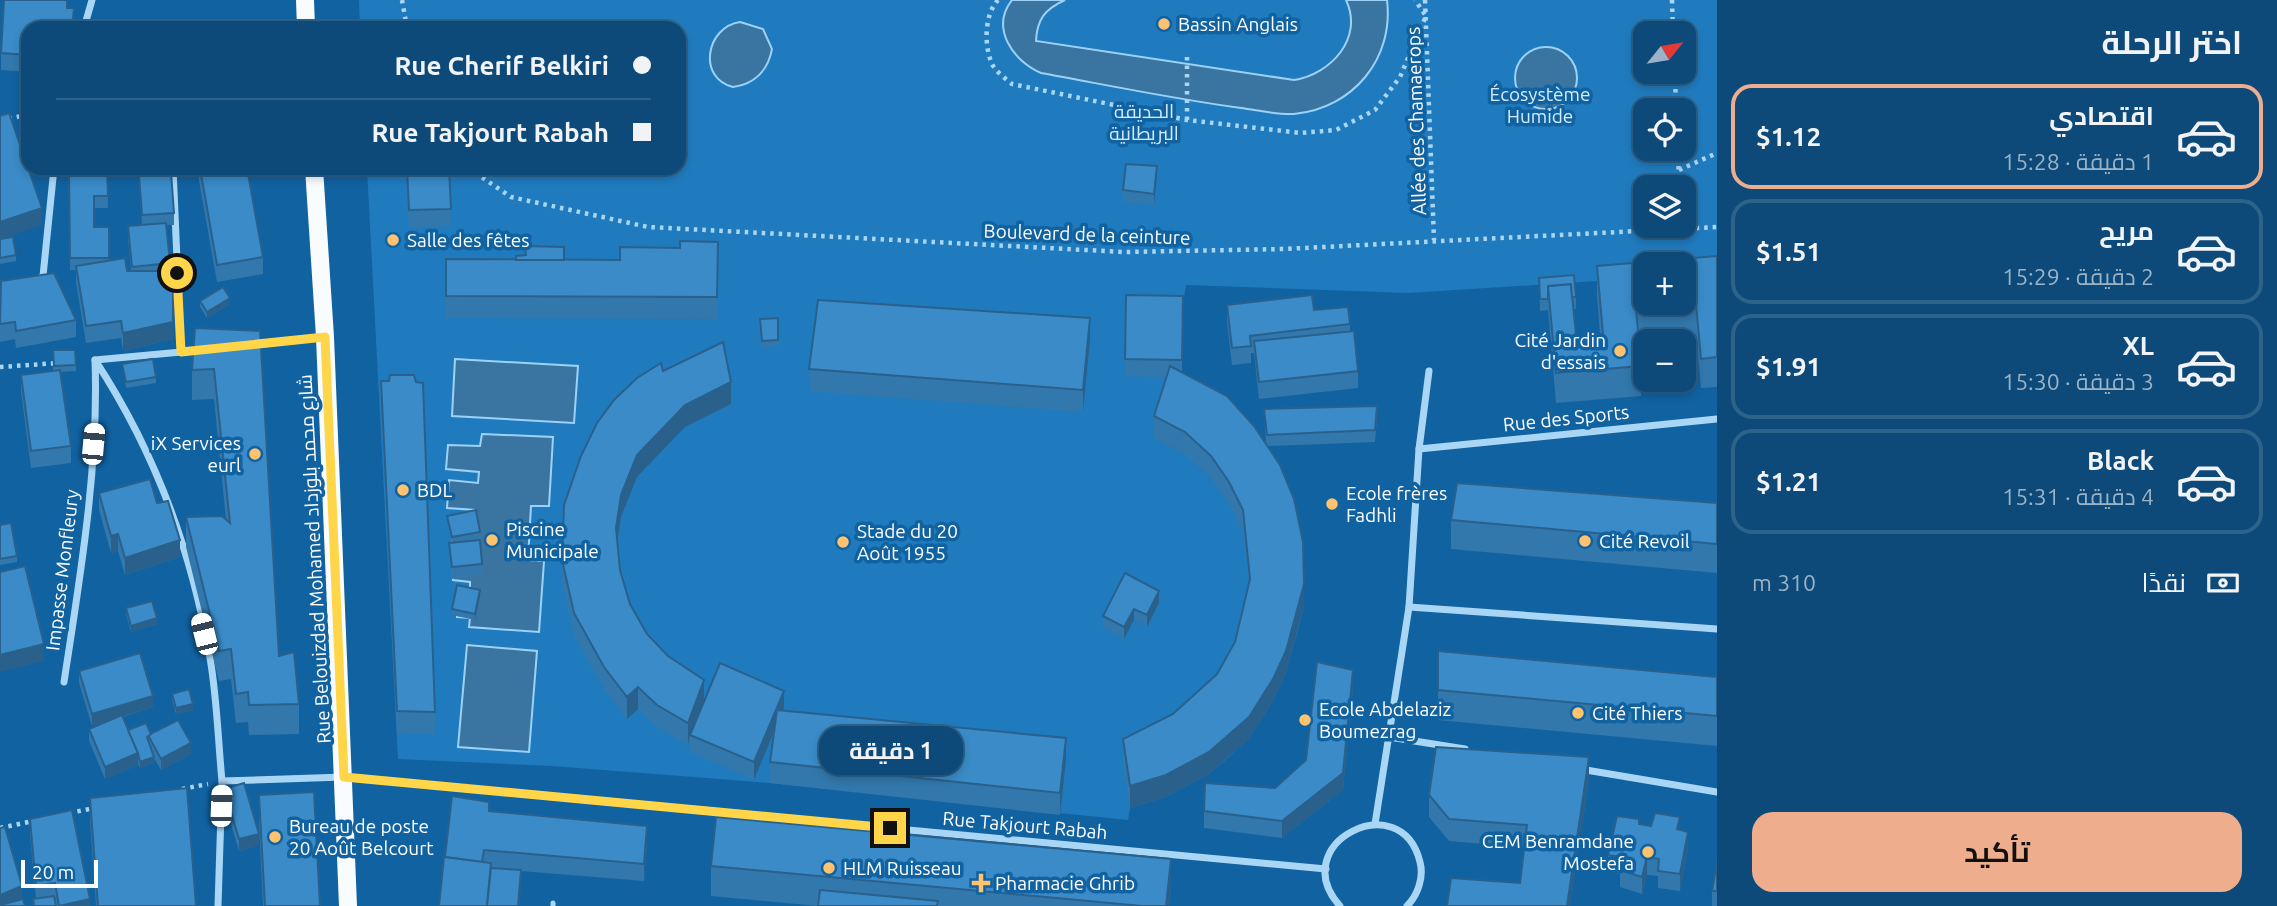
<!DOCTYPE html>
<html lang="ar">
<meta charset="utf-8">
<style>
body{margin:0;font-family:Ubuntu,Cairo,sans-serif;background:#16517e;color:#f1f3f6;direction:rtl;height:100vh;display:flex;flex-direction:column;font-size:26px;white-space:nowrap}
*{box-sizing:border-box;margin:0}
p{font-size:23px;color:#9ab3c6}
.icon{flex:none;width:38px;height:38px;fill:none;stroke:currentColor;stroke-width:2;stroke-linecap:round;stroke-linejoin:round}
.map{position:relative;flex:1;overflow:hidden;direction:ltr}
.sheet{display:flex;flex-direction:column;background:#0d4a79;width:560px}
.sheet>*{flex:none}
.top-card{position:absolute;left:21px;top:21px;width:665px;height:154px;border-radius:21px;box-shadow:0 4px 10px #0003,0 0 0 2px #2d628a;direction:rtl;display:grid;align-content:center;height:154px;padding:0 35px;background:#0d4a79}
.needle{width:46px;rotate:60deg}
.buttons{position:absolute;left:1633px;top:21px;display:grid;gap:14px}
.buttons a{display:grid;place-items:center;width:63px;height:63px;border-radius:14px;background:#0d4a79;box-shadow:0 4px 10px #0003,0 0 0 2px #2d628a;font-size:35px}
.scale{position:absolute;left:21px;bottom:18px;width:77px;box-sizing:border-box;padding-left:7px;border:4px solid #fff;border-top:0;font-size:19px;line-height:24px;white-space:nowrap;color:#fff;-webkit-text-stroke:5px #1162a1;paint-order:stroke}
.end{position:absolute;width:32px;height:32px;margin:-16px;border:9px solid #ffd54a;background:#111;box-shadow:0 0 0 4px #111}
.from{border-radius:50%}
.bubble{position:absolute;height:49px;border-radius:21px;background:#0d4a79;box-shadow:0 4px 10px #0003,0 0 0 2px #2d628a;font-size:23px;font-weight:700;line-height:49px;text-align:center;direction:rtl}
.car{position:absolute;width:21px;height:42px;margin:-21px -10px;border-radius:9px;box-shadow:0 0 5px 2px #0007;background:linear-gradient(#fff 24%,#345 0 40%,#fff 0 76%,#345 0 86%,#fff 0)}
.top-card b{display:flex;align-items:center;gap:24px;height:66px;font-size:26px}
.top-card b+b{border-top:2px solid #2d628a}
.top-card i{width:18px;height:18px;background:#f1f3f6}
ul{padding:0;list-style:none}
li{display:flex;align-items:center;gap:21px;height:105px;margin:0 14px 10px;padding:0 21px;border:4px solid #2d628a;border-radius:21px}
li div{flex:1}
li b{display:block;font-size:26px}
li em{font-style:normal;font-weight:700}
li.selected{border-color:#eead8d}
li>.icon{width:63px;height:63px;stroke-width:1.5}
h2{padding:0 35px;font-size:32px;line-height:84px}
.pay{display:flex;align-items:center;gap:18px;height:77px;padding:0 35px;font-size:26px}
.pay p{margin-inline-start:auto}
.action{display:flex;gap:14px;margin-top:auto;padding:14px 35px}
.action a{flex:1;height:80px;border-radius:21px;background:#eead8d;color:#111;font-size:28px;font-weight:700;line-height:80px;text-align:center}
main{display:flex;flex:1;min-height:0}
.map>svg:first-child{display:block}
.green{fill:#207bbe;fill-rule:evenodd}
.water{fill:#3a74a0;stroke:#9cd2f8;stroke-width:2}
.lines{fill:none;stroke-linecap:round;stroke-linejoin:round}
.path{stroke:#aad6f5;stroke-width:4.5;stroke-dasharray:3.5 5;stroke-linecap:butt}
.lane{stroke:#aad6f5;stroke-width:5}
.street{stroke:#aad6f5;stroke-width:7}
.primary{stroke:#f9fcff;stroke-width:18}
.wall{fill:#3278ac}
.shaded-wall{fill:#29618c}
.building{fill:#3a8bc8;stroke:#29618c;stroke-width:2;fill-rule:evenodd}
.route{stroke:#ffd54a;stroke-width:9}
.poi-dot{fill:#ffc36f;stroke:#1162a1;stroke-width:2.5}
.labels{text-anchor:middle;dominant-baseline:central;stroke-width:7;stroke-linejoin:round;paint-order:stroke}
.poi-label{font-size:19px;fill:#fff;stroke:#1162a1;text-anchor:start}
.park-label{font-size:19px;fill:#d3ecfe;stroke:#1162a1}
.street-label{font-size:19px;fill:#fff;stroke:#1162a1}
</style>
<main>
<section class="sheet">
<h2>اختر الرحلة</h2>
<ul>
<li class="selected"><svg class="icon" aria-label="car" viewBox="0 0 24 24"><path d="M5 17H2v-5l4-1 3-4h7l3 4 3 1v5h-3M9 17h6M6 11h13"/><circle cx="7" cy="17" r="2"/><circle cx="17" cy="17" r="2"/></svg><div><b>اقتصادي</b><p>1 دقيقة · 15:28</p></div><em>$1.12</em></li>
<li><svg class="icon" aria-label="car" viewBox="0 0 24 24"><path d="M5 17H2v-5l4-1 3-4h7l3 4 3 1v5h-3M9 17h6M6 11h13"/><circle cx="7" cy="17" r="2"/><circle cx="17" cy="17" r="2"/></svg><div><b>مريح</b><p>2 دقيقة · 15:29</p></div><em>$1.51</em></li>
<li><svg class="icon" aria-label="car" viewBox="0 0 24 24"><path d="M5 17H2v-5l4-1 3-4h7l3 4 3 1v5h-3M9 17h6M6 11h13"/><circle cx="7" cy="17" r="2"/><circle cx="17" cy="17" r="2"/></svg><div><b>XL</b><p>3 دقيقة · 15:30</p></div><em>$1.91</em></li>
<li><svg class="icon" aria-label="car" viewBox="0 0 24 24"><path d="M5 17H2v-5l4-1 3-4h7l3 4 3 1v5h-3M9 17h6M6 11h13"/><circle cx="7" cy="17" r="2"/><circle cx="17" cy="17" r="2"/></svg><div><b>Black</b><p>4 دقيقة · 15:31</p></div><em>$1.21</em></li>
</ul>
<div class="pay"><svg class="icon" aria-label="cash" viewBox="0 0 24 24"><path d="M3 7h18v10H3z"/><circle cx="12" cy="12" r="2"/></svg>نقدًا<p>310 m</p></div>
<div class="action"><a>تأكيد</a></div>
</section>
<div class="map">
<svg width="1717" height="906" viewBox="0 0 1717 906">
<rect width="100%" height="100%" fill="#1162a1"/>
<path class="green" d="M359,0H1717V273L1684,264H1645V278L1408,293L1186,285L1170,388L1304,606C1279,714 1241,776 1130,808L1128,820L770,783L552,766L398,759L367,168H679V28H360ZM1645,33H1684V72H1645ZM1645,110H1684V149H1645ZM1645,187H1684V226H1645Z"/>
<g class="water">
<path d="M1012,0H1065C1045,9 1037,19 1036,41L1294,80C1331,74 1364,38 1346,0H1387C1394,58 1354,108 1294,114C1277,115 1257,110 1241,108C1174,99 1107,85 1041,73C1013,61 990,28 1012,0Z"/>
<path d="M740,22L763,29L772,49C768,70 755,84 733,87C697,78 706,27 740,22Z"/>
<circle cx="1546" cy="78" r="31"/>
<polygon points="455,359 578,366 574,423 452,416"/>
<polygon points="482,434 553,437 549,506 531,506 528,560 544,561 539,632 469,627 470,618 457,617 458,596 470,596 470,582 453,580 452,517 475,519 476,510 447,508 449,480 478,483 479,472 446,469 448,445 480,446"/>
<polygon points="467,645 537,651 529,752 458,747"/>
</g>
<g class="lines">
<g class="path">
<polyline points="402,0 407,28"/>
<path d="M998,0C984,15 984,46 992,64C995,71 1006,79 1012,84L1187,120L1301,133L1336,130L1375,110L1400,77L1426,16L1415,0"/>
<polyline points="1425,0 1434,240"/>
<polyline points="1672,0 1673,33"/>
<polyline points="1675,72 1676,110"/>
<polyline points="0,120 28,115"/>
<polyline points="1187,120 1187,54"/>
<polyline points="1678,149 1679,187"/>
<polyline points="468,168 511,197 648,227 1124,252 1284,249 1717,227"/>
<polyline points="1679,170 1717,153"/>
<polyline points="0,367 58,363"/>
<polyline points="182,789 208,784"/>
<polyline points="69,813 95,808"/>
<polyline points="0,828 33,821"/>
</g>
<polyline class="lane" points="553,906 553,903"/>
<g class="street">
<polyline points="84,28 92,0"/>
<polyline points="173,168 181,352"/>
<polyline points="38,279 43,276 54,168"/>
<polyline points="253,345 324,337"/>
<polyline points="95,360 203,350"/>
<polyline points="1419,449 1717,419"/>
<polyline points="1409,607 1717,629"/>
<path d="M64,682C80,577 99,467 95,360C154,450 192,552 210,658C217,698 218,740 222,781"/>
<polyline points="1389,737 1465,749"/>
<polyline points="1580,769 1717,792"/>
<polyline points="1375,824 1409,607 1419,449 1429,371"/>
<polyline points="218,906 222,781 344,777 1326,869"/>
<path d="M1340,906C1284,844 1401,784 1420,862C1424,877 1418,895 1407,906"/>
</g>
<g class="primary">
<polyline points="305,0 306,28"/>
<polyline points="314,168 325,337 348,906"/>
</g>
</g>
<g class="wall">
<polygon points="4,0 68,0 68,8 74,8 73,28 28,28 28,72 1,70 1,53"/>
<polygon points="124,168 161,168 161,173 174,213 174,225 166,225 170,263 173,339 123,351 121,338 86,343 76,283 76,270 70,270 69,171 107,170 108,208 94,208 94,227 109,227 109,261 127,271 131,271 128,238 128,226 142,225 139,175 143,174 124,174"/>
<polygon points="198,168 247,168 263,257 263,274 217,282 198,175"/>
<polygon points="406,168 449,168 451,226 409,228"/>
<polygon points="1157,177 1154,205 1123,202 1123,190"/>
<polygon points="0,239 16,255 16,261 0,264"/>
<polygon points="718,242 717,319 446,318 446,259 516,260 525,255 525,246 564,260 620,260 680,248"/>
<polygon points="1717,256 1717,387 1701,388 1696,334 1639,338 1641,366 1641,396 1556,403 1548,310 1540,311 1539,278 1576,297 1576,309 1573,309 1576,336 1600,334 1597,295 1597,266"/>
<polygon points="1126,295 1183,296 1182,373 1266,444 1264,409 1377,418 1375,442 1268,446 1304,606 1286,673 1273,701 1249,739 1209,774 1166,797 1130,808 1123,761 1123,739 1173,714 1217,674 1235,642 1249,585 1243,532 1229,504 1211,478 1185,454 1154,438 1154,416 1166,377 1125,376"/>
<polygon points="200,301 230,304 207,318 200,307"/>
<polygon points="1227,305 1314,310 1350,324 1350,331 1358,371 1358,388 1259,399 1254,353 1251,353 1251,363 1232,365 1227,322"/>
<polygon points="0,307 76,320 76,337 16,348 15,339 0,342"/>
<polygon points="778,318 778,346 762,347 760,319"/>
<polygon points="260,331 279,656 299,704 299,734 249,735 248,722 236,723 231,679 219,681 186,547 186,517 226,520 214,399 192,400 192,370"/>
<polygon points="1090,340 1083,412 809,391 809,369"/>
<polygon points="53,350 76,365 76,371 60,372 71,446 71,463 31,468 21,392 21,375 53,371"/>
<polygon points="122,364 156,377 156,383 126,388"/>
<polygon points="663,371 731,404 685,427 637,477 621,517 617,542 620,570 630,604 647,634 704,701 784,708 783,711 1066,760 1060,815 770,783 770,762 775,730 754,780 690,752 690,739 688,745 657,727 638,709 627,719 604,689 574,635 562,582 562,560"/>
<polygon points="381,381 435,712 435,734 397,733 381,403"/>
<polygon points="99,493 157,503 180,557 125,575 118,551 111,553 99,510"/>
<polygon points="1717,503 1717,573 1451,549 1451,520"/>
<polygon points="447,516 480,532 480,538 457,542 482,564 482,576 452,579 449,543 452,543 447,522"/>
<polygon points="0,525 17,556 17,562 0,565"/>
<polygon points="480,596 475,620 452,615 452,609"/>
<polygon points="1159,603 1147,627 1134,620 1124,639 1103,628 1103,616"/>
<polygon points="126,608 157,624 131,632 126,614"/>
<polygon points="1438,651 1717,677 1717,746 1438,720"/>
<polygon points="79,671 153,707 123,717 128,730 151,734 191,754 161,770 154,758 154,763 140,768 138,763 138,765 105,779 89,741 89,729 107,721 92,726 79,683"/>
<polygon points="1353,687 1343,790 1282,838 1204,828 1204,811 1275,788 1306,760"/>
<polygon points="172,694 193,710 176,714 172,700"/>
<polygon points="1589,779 1570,906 1447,906 1520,883 1524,847 1449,841 1429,817 1429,795"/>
<polygon points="224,789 259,845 239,851 224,801"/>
<polygon points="259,795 320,906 263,906 259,825"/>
<polygon points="90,798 196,906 96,906 90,820"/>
<polygon points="489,811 647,843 644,881 521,871 521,887 439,906"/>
<polygon points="30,819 90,906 56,906 55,900 56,906 33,906 33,899 36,899 30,836"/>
<polygon points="1639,824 1680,830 1688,849 1680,891 1658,888 1658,876 1647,875 1642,894 1620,887 1620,874 1608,872 1608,855"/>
<polygon points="1717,863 1717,906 1712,906 1712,891"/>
<polygon points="711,866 1171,889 1169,906 818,906 711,896"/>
</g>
<g class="shaded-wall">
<polygon points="1157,166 1157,177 1154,205 1154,194"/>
<polygon points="42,208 42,225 0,239 0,222"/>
<polygon points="173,288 173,339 123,351 123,333"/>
<polygon points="230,298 230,304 207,318 207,312"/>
<polygon points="1090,318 1090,340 1083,412 1083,390"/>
<polygon points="731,382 731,404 685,427 637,477 621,517 616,550 616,528 621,495 637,455 685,405"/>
<polygon points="118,534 118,551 111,553 111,536"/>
<polygon points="180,540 180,557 125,575 125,558"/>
<polygon points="1304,584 1304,606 1286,673 1273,701 1249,739 1209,774 1166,797 1130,808 1130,786"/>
<polygon points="480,590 480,596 475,620 475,614"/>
<polygon points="1159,591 1159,603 1147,627 1147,615"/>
<polygon points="1134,609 1134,620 1124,639 1124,627"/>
<polygon points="157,618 157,624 131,632 131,626"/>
<polygon points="44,644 44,661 0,672 0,655"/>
<polygon points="1353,670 1353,687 1343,790 1282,838 1282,821"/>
<polygon points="704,680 704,702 690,735 688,745 688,723"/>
<polygon points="638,687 638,709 627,719 627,697"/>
<polygon points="784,691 784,708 754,780 754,762"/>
<polygon points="153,696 153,707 92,726 92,714"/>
<polygon points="193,704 193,710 176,714 176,708"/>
<polygon points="1066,738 1066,760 1060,815 1060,793"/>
<polygon points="191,743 191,754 161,770 161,759"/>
<polygon points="138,753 138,765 105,779 105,767"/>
<polygon points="154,757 154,763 140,768 140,762"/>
<polygon points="1589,757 1589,779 1570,906 1567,906"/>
<polygon points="647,826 647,843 644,881 644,864"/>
<polygon points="1688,832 1688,849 1680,891 1680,874"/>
<polygon points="259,834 259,845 239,851 239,839"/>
<polygon points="1647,857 1647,875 1642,894 1642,877"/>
<polygon points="1171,859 1171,889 1169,906 1166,906"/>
<polygon points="521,870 521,887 520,906 518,906"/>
<polygon points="22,886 22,898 0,906 0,895"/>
<polygon points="90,899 90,906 59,906"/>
</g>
<g class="building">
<polygon points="4,0 67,0 67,8 74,8 72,28 28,28 28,55 1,53"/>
<polygon points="9,113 42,208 0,222 0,116"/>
<polygon points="1126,164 1157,166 1154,194 1123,190"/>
<polygon points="200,168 247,168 263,257 217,265"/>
<polygon points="407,168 449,168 451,209 409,210"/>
<polygon points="107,170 108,196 94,196 94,227 109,227 109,258 70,258 69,171"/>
<polygon points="171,172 174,213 142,215 139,175"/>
<polygon points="166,223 170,263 132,267 128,226"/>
<polygon points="13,237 16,255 0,258 0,239"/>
<polygon points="680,241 718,242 717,297 446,296 446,259 620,260 620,247 680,248"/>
<polygon points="525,246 564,247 564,260 516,260 516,256 526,255"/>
<path d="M1717,256V357L1701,359L1696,304L1636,309L1641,366L1556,373L1548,286L1571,284L1576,336L1603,334L1597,266ZM1645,264H1684V303H1645Z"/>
<polygon points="125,258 127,271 173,271 173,322 123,333 121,321 86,326 76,266"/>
<polygon points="54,273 76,320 16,331 15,322 0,324 1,281"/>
<polygon points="1574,275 1576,297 1572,297 1571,284 1548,286 1548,299 1540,299 1539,278"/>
<polygon points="223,287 230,298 207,312 200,301"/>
<polygon points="1126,295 1183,296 1182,360 1125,359"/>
<polygon points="1312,295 1314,310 1348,307 1350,324 1250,336 1251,346 1232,348 1227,305"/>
<polygon points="818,300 1090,318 1083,390 809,369"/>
<polygon points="778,318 778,340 762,341 760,319"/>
<polygon points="195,328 260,331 279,656 294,652 299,704 249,705 248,692 236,694 231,649 219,651 186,517 222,516 230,523 214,369 192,370"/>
<polygon points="1354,331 1358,371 1259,382 1254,341"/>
<polygon points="723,342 731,382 685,405 637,455 621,495 616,528 620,570 630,604 647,634 668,656 704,680 688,723 657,705 638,687 627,697 604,667 574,613 562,560 564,505 581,456 597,423 614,400 637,378 661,363 663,371"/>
<polygon points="53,350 75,350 76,365 54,366"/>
<polygon points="153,359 156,377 126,382 122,364"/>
<polygon points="1170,366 1227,396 1254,426 1280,465 1294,499 1303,542 1304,584 1286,651 1273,679 1249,717 1209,752 1166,775 1130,786 1123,739 1173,714 1217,674 1235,642 1250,579 1243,510 1229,482 1211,456 1185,432 1154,416"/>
<polygon points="60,370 71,446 31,451 21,375"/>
<polygon points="390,375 414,375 416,382 423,383 435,712 397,711 381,381 389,381"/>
<polygon points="1377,406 1375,430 1267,435 1264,409"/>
<polygon points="150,479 157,503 168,501 180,540 125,558 118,534 111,536 99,493"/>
<polygon points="1457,483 1717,503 1717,544 1451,520"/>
<polygon points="476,510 480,532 452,537 447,516"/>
<polygon points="11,523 17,556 0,559 0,525"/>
<polygon points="480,540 482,564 452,567 449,543"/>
<polygon points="25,566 44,644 0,655 0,572"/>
<polygon points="1125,573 1159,591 1147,615 1134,609 1124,627 1103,616"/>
<polygon points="457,585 480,590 475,614 452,609"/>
<polygon points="152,601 157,618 131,626 126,608"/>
<polygon points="1438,651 1717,677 1717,716 1438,690"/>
<polygon points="140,653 153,696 92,714 79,671"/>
<polygon points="1317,662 1353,670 1343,773 1282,821 1204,811 1205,783 1275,788 1306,760"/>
<polygon points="720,663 784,691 754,762 690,735"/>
<polygon points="189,689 193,704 176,708 172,694"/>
<polygon points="777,710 1066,738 1060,793 770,762"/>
<polygon points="122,715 138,753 105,767 89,729"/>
<polygon points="178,720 191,743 161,759 148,735"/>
<polygon points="146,723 151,734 147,737 154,757 140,762 138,753 128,730"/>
<polygon points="1436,747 1589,757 1567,906 1447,906 1451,878 1520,883 1527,825 1449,819 1429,795"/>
<polygon points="244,783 259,834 239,839 224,789"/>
<polygon points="187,788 196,906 98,906 90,798"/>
<polygon points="314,792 320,906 265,906 259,795"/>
<polygon points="452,796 489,802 489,811 647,826 644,864 484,850 482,862 445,857"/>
<polygon points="72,810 90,899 59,906 55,883 36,886 30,819"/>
<polygon points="1655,813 1680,817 1677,829 1688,832 1680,874 1658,871 1659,859 1647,857 1642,877 1620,870 1621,857 1608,855 1617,816 1639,819 1639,824 1651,826"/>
<polygon points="716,817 1171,859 1166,906 1142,906 711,866"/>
<polygon points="5,827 22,886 0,895 0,828"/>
<polygon points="444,857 491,863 487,906 439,906"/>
<polygon points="1717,863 1717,891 1712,891"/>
<polygon points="491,868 521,870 518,906 487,906"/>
<polygon points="820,890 938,901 937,906 818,906"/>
<polygon points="54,896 56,906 34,906 33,899"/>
<polygon points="23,899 25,906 0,906 0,905"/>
</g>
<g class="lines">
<polyline class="route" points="177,273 181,352 325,337 344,777 890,828"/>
</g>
<g class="poi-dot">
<circle cx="1164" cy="24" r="7"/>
<circle cx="393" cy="240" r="7"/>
<circle cx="1620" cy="351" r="7"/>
<circle cx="255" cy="454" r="7"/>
<circle cx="403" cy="490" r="7"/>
<circle cx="1332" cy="504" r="7"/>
<circle cx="492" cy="540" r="7"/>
<circle cx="1585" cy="541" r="7"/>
<circle cx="843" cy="542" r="7"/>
<circle cx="1578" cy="713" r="7"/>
<circle cx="1305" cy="720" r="7"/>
<circle cx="275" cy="837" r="7"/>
<circle cx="1648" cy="852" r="7"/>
<circle cx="829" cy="868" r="7"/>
<path d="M977.5 872.5h7v7h7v7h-7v7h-7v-7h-7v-7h7z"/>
</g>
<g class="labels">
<g class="poi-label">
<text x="1178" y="24">Bassin Anglais</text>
<text x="407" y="240">Salle des fêtes</text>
<text x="1606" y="340" text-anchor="end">Cité Jardin<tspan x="1606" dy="22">d'essais</tspan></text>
<text x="241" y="443" text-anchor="end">iX Services<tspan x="241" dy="22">eurl</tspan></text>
<text x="417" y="490">BDL</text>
<text x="1346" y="493">Ecole frères<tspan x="1346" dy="22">Fadhli</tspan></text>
<text x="506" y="529">Piscine<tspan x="506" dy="22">Municipale</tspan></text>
<text x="857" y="531">Stade du 20<tspan x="857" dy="22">Août 1955</tspan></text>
<text x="1599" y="541">Cité Revoil</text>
<text x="1319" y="709">Ecole Abdelaziz<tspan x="1319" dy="22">Boumezrag</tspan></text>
<text x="1592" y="713">Cité Thiers</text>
<text x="289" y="826">Bureau de poste<tspan x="289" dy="22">20 Août Belcourt</tspan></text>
<text x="1634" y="841" text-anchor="end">CEM Benramdane<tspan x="1634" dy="22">Mostefa</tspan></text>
<text x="843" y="868">HLM Ruisseau</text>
<text x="995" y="883">Pharmacie Ghrib</text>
</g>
<g class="park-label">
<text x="1540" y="94">Écosystème<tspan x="1540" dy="22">Humide</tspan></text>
<text x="1144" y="111">الحديقة<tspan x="1144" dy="22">البريطانية</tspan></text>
</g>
<g class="street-label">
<text transform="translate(1416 121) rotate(-92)">Allée des Chamaerops</text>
<text transform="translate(1087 234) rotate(2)">Boulevard de la ceinture</text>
<text transform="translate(1566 418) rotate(-6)">Rue des Sports</text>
<text transform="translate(314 559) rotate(-93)">Rue Belouizdad Mohamed شارع محمد بلوزداد</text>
<text transform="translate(62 570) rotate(-83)">Impasse Monfleury</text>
<text transform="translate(1025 825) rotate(5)">Rue Takjourt Rabah</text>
</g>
</g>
</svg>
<div class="buttons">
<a><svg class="needle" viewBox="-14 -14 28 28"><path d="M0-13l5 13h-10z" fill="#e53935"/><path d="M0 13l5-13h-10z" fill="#9ab3c6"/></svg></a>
<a><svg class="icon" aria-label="locate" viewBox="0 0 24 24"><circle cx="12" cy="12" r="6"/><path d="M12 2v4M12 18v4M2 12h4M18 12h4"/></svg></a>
<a><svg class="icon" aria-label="layers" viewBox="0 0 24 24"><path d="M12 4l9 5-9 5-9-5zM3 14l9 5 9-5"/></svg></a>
<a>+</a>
<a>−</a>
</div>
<div class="scale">20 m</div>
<i class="end from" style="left:177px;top:273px"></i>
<i class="end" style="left:890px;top:828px"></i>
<div class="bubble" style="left:819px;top:726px;width:144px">1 دقيقة</div>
<i class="car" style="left:93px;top:444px;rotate:5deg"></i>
<i class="car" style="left:204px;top:634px;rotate:346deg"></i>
<i class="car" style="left:221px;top:806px;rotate:2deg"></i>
<div class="top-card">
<b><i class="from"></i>Rue Cherif Belkiri</b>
<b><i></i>Rue Takjourt Rabah</b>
</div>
</div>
</main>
